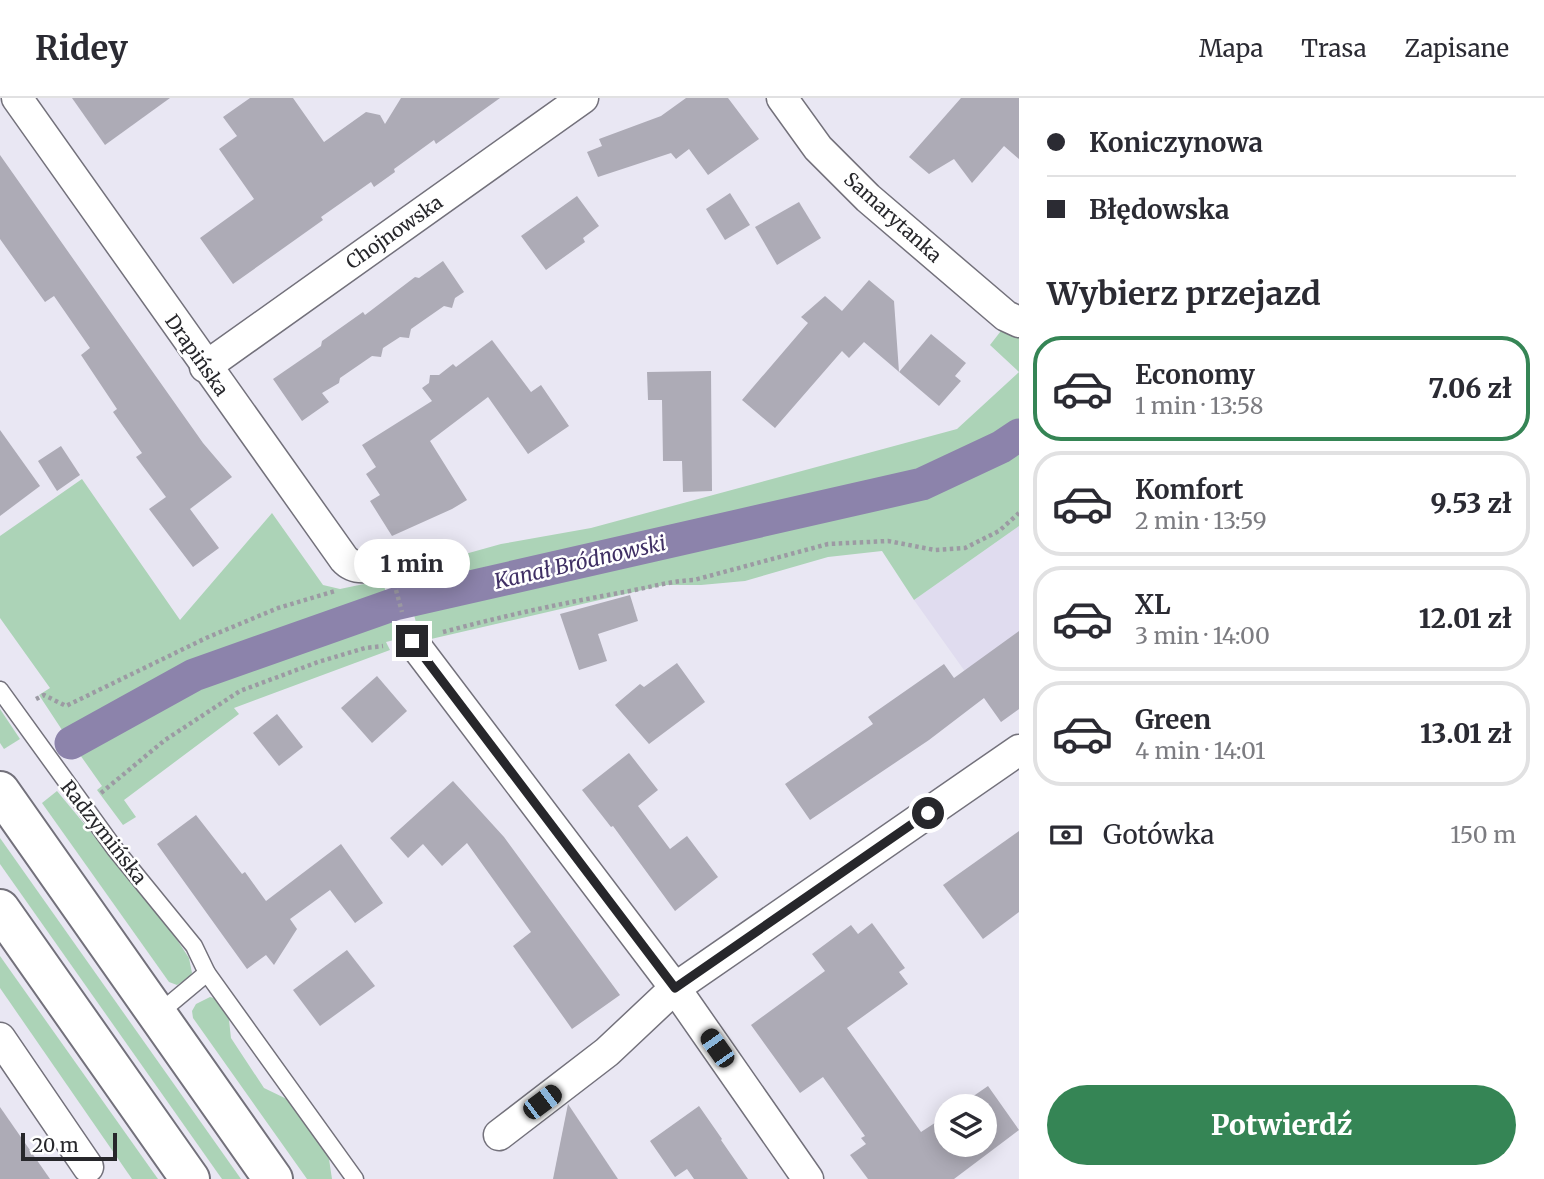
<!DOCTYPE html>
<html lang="pl">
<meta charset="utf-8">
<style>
body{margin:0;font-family:Merriweather,serif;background:#f2f2f3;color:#2b2b33;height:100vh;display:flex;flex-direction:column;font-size:26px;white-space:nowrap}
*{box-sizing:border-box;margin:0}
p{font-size:23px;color:#7c7c81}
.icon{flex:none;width:38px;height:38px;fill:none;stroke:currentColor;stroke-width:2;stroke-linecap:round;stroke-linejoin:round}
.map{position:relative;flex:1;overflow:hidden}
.sheet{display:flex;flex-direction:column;background:#fff;width:525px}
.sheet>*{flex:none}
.guide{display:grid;align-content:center;height:154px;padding:0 28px;background:#fff}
.buttons{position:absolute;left:934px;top:996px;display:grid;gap:14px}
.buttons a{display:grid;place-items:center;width:63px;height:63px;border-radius:50%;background:#fff;box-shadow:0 4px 18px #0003;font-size:35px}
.scale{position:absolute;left:21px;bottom:18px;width:96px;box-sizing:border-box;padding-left:7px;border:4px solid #27272b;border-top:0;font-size:19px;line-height:24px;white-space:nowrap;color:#27272b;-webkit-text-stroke:5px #fff;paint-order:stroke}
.end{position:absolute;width:32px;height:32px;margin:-16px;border:9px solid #27272b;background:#fff;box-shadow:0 0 0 4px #fff}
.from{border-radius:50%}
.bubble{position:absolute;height:49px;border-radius:24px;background:#fff;box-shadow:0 4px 18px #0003;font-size:23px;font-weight:800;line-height:49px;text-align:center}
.car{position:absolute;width:21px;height:42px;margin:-21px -10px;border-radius:9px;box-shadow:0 0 5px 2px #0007;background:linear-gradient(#222 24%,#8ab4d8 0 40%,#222 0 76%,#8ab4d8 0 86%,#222 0)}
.guide b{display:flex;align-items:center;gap:24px;height:66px;font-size:26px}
.guide b+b{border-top:2px solid #e1e1e2}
.guide i{width:18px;height:18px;background:#2b2b33}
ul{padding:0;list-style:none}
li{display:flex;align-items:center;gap:21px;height:105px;margin:0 14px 10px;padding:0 14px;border:4px solid #e1e1e2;border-radius:28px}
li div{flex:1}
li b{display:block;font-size:26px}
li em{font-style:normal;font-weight:800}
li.on{border-color:#358555}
li>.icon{width:63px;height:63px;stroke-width:1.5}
h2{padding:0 28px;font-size:32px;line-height:84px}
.pay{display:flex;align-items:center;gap:18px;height:77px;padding:0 28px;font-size:26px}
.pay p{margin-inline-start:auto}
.primary-button{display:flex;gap:14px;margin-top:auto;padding:14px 28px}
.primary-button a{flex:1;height:80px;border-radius:42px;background:#358555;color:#fff;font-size:28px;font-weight:800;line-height:80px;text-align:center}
header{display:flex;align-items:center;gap:42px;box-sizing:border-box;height:98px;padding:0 35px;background:#fff;border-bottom:2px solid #e1e1e2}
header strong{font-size:33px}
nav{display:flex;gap:38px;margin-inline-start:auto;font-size:24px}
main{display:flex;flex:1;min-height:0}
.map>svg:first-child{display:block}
.built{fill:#e0dcef}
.green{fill:#acd3b7}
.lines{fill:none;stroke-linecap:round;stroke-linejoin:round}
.canal{stroke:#8c83ab;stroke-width:33}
.building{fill:#adabb6}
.service-casing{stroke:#73717b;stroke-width:19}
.minor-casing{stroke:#73717b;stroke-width:33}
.secondary-casing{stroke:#73717b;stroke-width:42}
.path{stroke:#9c9aa3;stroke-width:4.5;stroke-dasharray:3.5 3.5;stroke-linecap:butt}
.service{stroke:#fff;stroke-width:16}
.minor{stroke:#fff;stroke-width:30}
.secondary{stroke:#fff;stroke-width:38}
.route{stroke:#27272b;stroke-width:9}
.labels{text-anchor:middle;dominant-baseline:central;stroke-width:5;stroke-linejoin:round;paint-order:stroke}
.street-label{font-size:19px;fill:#27272b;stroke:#fff}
.water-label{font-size:21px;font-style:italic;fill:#403065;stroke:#fff}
</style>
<header>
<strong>Ridey</strong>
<nav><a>Mapa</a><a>Trasa</a><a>Zapisane</a></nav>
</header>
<main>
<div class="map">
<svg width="1019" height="1081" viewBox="0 0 1019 1081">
<rect width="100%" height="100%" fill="#e9e7f3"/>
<polygon class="built" points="1019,428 1019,611 1001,624 914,502"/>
<g class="green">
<polygon points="1004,229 1019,236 1019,326 992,342 924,374 891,384 436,487 415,470 501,446 591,430 957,331 1019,274 990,247"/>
<polygon points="1019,350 1019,428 914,502 882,453 828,459 745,483 701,487 664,487 431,541 428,534 419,536 413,513 705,450 916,400 1004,360"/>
<path d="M82,381L180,522L272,415L323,487L340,491L383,482L387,501C349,511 310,521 273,533C199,557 131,596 66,638L39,597L50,590L0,520V438Z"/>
<polygon points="393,520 398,541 386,544 390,552 234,610 239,616 124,702 136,719 123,727 97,692 102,688 78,654 204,584 320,541"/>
<polygon points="0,611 20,641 4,651 0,645"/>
<polygon points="57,693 164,822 189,860 192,875 189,880 177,887 169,884 42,705"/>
<polygon points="0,740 241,1081 222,1081 217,1074 0,766"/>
<polygon points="0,858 158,1081 132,1081 0,890"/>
<polygon points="210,899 218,901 228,913 231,940 264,990 295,1005 321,1044 329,1061 332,1081 307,1081 193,920 192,913 196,906"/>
</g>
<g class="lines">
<polyline class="canal" points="71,645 194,577 395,506 922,386 1001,349 1019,337"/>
</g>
<g class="building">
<polygon points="72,0 170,0 105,47"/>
<polygon points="250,0 293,0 324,44 366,14 380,17 385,26 401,0 500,0 436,46 434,42 394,71 395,74 374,89 371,84 321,119 323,122 233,186 200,140 254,101 219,51 237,38 223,19"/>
<polygon points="686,0 728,0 759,41 708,77 689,51 676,61 671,55 598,79 587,54 602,48 599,41 661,18"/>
<polygon points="961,0 1019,0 1019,61 1004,48 972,85 954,61 929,76 909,59"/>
<polygon points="0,57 150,270 203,345 232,379 190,411 219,450 193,469 149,411 166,399 136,359 142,355 113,314 117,311 81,257 90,250 54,198 45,204 0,141"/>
<polygon points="730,95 750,127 725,142 706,111"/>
<polygon points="577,98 599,128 583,140 585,144 546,172 521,138"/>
<polygon points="799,104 821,140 777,167 755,129"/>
<polygon points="443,163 464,194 455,200 452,210 444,208 411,231 409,240 400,239 383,250 381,259 372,258 340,280 339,285 322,295 329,304 302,323 273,281 321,248 322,243 363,214 365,217 415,179 419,180"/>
<polygon points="869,182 894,203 899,274 931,236 966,265 955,278 961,283 939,308 864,244 849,260 842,253 775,330 742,302 808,225 801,219 825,198 842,213"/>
<polygon points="492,242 531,294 541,287 569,328 528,356 488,299 430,343 467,402 452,411 392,438 370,403 380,397 366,376 376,369 362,347 432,303 422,290 429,285 430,277 439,277 453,266 456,269"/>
<polygon points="711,273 712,393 683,394 682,363 663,363 662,302 648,302 647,274"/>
<polygon points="0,332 40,388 0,418"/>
<polygon points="61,348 80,377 57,393 38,363"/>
<polygon points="630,497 638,523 598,536 607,563 579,572 560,516"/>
<polygon points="1019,533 1019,611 1001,624 984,600 929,642 810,722 785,686 873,626 868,619 944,566 954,580"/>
<polygon points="677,565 705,604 649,646 615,607 640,586 644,589"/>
<polygon points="377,578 407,613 372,645 341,610"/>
<polygon points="277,616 303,649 279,668 253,635"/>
<polygon points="629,655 658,692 638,708 670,751 687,738 718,779 675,813 613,728 611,729 582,692"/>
<polygon points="453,683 504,739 620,897 572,931 513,848 531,834 467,745 442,768 423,746 408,760 390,740"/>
<polygon points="196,717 242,776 245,774 266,803 341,746 383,805 355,825 330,792 290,821 297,831 274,867 266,857 247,871 157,746"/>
<polygon points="1019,733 1019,814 983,841 943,787"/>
<polygon points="872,825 905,870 899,874 908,886 847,930 882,979 921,1034 947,1017 947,1046 985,1046 985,1008 959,1008 988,988 1019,1032 954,1081 868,1081 850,1057 866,1046 861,1040 865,1038 823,979 800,995 751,927 825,873 812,856 851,827 858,836"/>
<polygon points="347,852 375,888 320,928 293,892"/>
<polygon points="568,1006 618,1081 553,1081"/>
<polygon points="699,1008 722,1041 721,1042 748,1081 694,1081 687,1071 675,1079 650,1043"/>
<polygon points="0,1009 50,1081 0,1081"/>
</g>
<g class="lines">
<g class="service-casing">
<g id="service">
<polyline points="0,592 115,751 194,848 207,875 355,1081"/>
<polyline points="158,916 207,875"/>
</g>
</g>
<g class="minor-casing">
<g id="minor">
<path d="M17,0L344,461C359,478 383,464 402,460"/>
<polyline points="782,0 818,50 868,100 1006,218 1019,224"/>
<polyline points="205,269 583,0"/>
<polyline points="412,543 675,890 808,1081"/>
<polyline points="0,940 88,1069"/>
<polyline points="499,1037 607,954 675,890 1019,652"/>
</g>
</g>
<g class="secondary-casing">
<g id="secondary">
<polyline points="0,693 273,1081"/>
<polyline points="0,811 190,1081"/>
</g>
</g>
<g class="path">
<polyline points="396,492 402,514"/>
<path d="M443,534C503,518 563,505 624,494C648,490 669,483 694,482L828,446L888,443L935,452L965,450L999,433L1019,415"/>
<polyline points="36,601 44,597 66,608 206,540 278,510 335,493"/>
<polyline points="101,695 165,642 240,593 318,564 365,550 383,548"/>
</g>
<use href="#service" class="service"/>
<use href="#minor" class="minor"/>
<use href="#secondary" class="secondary"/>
</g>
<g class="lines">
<polyline class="route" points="412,543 675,890 928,715"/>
</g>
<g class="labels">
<g class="street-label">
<text transform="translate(893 119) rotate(42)">Samarytanka</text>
<text transform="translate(394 134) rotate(-35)">Chojnowska</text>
<text transform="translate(197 257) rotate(55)">Drapińska</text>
<text transform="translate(104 734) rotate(52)">Radzymińska</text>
</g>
<g class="water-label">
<text transform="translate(580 464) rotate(-13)">Kanał Bródnowski</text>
</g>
</g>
</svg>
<div class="buttons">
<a><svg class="icon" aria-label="layers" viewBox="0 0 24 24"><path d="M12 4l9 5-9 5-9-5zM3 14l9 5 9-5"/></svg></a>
</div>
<div class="scale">20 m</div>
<i class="end from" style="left:928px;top:715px"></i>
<i class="end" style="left:412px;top:543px"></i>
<div class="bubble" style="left:354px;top:441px;width:116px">1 min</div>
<i class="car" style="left:717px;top:950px;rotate:325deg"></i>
<i class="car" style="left:542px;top:1004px;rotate:53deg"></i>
</div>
<section class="sheet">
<div class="guide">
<b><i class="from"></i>Koniczynowa</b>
<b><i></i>Błędowska</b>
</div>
<h2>Wybierz przejazd</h2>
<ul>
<li class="on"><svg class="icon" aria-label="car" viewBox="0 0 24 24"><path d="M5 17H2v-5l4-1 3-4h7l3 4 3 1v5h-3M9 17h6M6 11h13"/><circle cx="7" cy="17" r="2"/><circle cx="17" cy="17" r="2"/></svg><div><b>Economy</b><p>1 min · 13:58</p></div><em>7.06 zł</em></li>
<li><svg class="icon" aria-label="car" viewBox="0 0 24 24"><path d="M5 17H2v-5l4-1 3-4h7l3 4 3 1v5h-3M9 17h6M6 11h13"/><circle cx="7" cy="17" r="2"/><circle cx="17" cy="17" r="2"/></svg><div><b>Komfort</b><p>2 min · 13:59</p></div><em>9.53 zł</em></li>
<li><svg class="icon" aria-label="car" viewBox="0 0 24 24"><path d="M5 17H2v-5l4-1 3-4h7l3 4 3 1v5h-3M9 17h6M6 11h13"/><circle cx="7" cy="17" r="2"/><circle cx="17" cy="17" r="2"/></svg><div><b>XL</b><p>3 min · 14:00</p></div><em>12.01 zł</em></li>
<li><svg class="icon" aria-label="car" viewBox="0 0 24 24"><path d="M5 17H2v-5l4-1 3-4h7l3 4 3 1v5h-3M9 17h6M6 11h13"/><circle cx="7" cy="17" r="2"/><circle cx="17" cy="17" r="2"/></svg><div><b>Green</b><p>4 min · 14:01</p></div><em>13.01 zł</em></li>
</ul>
<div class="pay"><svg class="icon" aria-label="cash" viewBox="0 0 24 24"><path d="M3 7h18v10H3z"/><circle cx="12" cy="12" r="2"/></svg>Gotówka<p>150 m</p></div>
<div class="primary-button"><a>Potwierdź</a></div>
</section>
</main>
